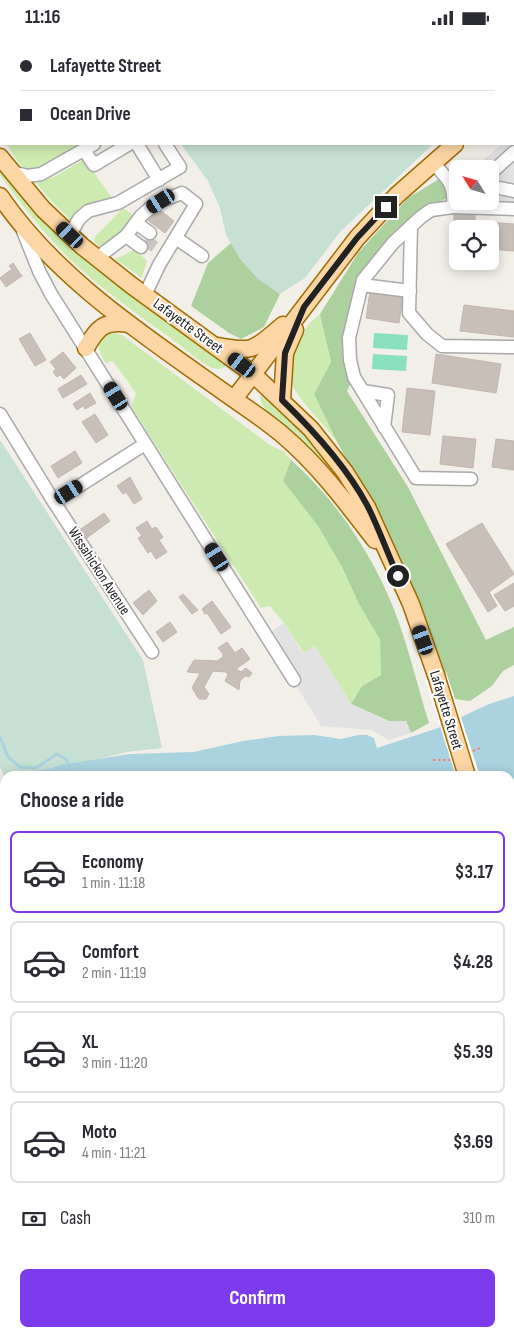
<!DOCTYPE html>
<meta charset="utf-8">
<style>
body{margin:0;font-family:"Sofia Sans Condensed",sans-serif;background:#f2f2f3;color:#2b2b33;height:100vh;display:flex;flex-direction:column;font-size:19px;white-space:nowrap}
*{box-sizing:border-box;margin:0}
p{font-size:16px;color:#7c7c81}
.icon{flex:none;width:28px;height:28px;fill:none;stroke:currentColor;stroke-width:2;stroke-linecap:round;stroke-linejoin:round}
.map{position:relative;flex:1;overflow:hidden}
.panel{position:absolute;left:0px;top:736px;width:515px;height:566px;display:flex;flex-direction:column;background:#fff;border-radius:15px 15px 0 0;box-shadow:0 2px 12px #0003}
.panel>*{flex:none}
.banner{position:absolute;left:0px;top:0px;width:515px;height:110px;box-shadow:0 2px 12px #0003;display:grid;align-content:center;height:110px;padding:0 20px;background:#fff}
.needle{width:32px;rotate:307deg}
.controls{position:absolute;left:449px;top:125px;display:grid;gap:10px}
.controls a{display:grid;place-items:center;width:50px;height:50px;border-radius:8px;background:#fff;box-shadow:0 2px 12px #0003;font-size:25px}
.end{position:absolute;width:22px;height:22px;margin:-11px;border:6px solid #222;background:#fff;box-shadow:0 0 0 2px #fff}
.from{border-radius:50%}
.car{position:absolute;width:15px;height:30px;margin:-15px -8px;border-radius:6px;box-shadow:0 0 4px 1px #0007;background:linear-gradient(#222 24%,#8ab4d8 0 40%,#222 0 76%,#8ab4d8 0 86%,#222 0)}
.banner b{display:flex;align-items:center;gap:18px;height:48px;font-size:19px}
.banner b+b{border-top:1px solid #e1e1e2}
.banner i{width:12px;height:12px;background:#2b2b33}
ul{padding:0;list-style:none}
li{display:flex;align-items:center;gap:15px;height:82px;margin:0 10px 8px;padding:0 10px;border:2px solid #e1e1e2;border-radius:8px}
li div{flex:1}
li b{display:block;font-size:19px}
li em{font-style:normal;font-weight:700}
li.active{border-color:#7c3aed}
li>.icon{width:45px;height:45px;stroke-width:1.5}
h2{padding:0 20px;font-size:22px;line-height:60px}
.pay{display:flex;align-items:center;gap:12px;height:55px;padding:0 20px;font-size:19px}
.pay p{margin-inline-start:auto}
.primary-button{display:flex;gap:10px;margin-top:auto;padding:10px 20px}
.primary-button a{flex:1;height:58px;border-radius:8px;background:#7c3aed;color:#fff;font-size:20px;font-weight:700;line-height:58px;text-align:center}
.status{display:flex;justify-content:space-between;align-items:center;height:35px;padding:0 25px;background:#fff;direction:ltr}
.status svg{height:14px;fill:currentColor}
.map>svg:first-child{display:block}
.grass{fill:#cdebb0}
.forest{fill:#add19e}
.wetland{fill:#c6e0d4}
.pitch{fill:#88e0be}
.parking{fill:#e2e2e2}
.water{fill:#aad3df}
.pier{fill:#fff}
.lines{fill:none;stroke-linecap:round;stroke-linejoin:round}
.stream{stroke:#aad3df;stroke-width:3}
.building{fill:#c7bfb8;stroke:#c4b6ab}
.minor-tunnel{stroke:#c8c6c1;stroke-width:12;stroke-dasharray:12 6;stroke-linecap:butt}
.minor-casing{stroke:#a9a9a9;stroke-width:15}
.major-casing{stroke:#a06b00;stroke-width:19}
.path{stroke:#fa8072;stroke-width:2;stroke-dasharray:2.5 2.5;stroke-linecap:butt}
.minor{stroke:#fff;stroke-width:12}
.major{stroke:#fcd6a4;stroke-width:16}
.major-bridge-casing{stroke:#a06b00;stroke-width:19;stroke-linecap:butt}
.major-bridge{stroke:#fcd6a4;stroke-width:16}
.route{stroke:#222;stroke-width:6}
.labels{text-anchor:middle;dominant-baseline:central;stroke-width:4;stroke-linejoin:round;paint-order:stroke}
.street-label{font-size:15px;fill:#222;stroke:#fff}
</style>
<div class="status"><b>11:16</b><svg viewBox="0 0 49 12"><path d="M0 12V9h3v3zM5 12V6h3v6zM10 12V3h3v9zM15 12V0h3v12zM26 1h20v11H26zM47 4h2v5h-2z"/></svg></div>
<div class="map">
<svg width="514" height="1302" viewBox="0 0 514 1302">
<rect width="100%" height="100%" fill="#f2efe9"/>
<g class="grass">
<path d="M7,109H82C68,117 38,142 22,131C16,127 11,115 7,109Z"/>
<path d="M84,124L113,164C95,167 80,168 72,186L54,169L36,148L56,141Z"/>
<path d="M0,133L22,162L78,219L226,328L225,332C215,338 205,329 196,323C163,296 126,273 93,245C57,215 27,178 0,140Z"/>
<polygon points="123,173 135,181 115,205 100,212 95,207 94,203"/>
<polygon points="134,215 147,225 142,243 115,224"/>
<path d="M320,279L331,327L314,359L336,405C325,391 297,363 291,347C282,325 302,292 320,279Z"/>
<path d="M108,296L122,300L270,410L283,416L291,425L283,446L318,491L342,532L359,569L380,605L381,640L362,651L351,669L315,611L304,618L284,588L270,571L261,573L131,372L136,358L113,326L106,328C96,313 96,308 108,296Z"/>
<path d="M262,359L266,360C294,386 318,412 339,444C328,432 318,420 306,409C291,395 264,384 260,362Z"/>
<polygon points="510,909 514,922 514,1015 510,1006"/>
</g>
<g class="forest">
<polygon points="439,144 450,162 416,177 378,216 355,255 352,345 347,356 408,452 486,605 514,592 514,630 503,636 492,651 470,666 455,664 408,538 336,405 314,359 331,327 320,279 358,218 408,163"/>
<path d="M231,208C245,232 257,243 280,259L264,292L241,304L229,298L191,271L208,228Z"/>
<path d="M291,425C335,464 371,517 393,572C408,609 417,650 429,688L411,698L406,686H389L351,669L362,651L381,640L380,605L359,569L342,532L318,491L283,446Z"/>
</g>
<g class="wetland">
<polygon points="63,0 514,0 514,34 514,1 62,1"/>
<polygon points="181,109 433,109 340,197 305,243 280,259 258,244 240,224 226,200 220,173 208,146"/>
<polygon points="0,405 143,625 162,713 127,717 30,741 5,741 5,743 0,733"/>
<polygon points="5,969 5,1298 305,1298 308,1302 0,1302 0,971"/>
</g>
<g class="pitch">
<polygon points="374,298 408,300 407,315 373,313"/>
<polygon points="373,319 407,321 406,336 372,334"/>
</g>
<g class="parking">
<polygon points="514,98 514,179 475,177 476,166 490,166 490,134 473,134 502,109 514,109"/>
<polygon points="284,588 303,618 315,611 351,669 389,686 406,686 411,698 389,705 371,695 321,691 266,600"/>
</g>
<g class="water">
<path d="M514,661V776H510V741H14C29,734 46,737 60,730L130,719L194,717L243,706L279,701L314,700L341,704L358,700H367L374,703L377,713L438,693L489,669Z"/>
<polygon points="5,749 5,969 0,971 0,750"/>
<polygon points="305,1298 458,1298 460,1302 308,1302"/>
</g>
<polygon class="pier" points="446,637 480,741 456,741 425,644"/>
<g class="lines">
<g class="stream">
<polyline points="0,702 8,722 20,732 36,733 57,719 66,724 71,733"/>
<polyline points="170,1298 173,1302"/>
<polyline points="102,1302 103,1298"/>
</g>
</g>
<g class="building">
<polygon points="156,172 174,186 165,198 146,184"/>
<polygon points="454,179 475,180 475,186 514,189 514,216 490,214 490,194 458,194 458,206 453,206"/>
<polygon points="13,228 22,241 6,252 0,243 12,234 9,231"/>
<polygon points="370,256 403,261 399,288 366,283"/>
<polygon points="464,270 514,276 514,302 460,296"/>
<polygon points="30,298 46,325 35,331 19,304"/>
<polygon points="63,317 76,333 64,344 60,340 57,342 53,337 56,334 50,327"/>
<polygon points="436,319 501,329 496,358 432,348"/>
<polygon points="81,340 87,349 63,363 58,354"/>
<polygon points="407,353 435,356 430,400 402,397"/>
<polygon points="90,358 96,368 85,374 83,371 77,375 73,369"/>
<polygon points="95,379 108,400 96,408 82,387"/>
<polygon points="443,401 476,404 473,433 440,429"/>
<polygon points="496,404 514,406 514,435 492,432"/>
<polygon points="75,416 82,428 58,443 51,431"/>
<polygon points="130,442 142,464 134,469 126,457 123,459 117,451"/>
<polygon points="104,478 110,486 84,505 78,496"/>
<polygon points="147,486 152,494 156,492 163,502 159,505 167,517 156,524 151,516 148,518 138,503 142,501 136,493"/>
<polygon points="482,488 514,539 489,557 497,571 488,577 446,509"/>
<polygon points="514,548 514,571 505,576 494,560"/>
<polygon points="149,555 157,566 143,580 133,568"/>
<polygon points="183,559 198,575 192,579 179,562"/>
<polygon points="212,566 231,592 221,599 207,578 205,579 202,574"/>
<polygon points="170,587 177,597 163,607 156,597"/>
<polygon points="227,607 235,618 242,613 250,624 236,634 241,637 246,633 252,638 249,642 245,641 240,646 239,655 225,646 228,640 226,637 213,636 204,652 209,659 206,664 199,664 192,653 200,638 187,637 194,625 217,626 223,622 223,619 218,613"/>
<polygon points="514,1091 514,1104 510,1106 510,1093"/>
<polygon points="514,1138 514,1151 510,1153 510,1139"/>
<polygon points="510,1217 514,1225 514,1247 512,1248 510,1244"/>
</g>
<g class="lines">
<polyline class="minor-tunnel" points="145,205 162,217"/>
<g class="minor-casing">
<g id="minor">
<polyline points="137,109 159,145"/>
<polyline points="84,115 94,130 129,109"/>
<path d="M433,128C448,144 455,149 453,172L431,175L421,182L393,208L363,245L349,303L350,325L354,342L416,443L471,444"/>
<polyline points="12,137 28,141 41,139 94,109"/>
<polyline points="490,139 514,117"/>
<polyline points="490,151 514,156"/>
<polyline points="453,172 514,174"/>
<polyline points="136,188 150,198"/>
<polyline points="411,191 409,278 427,299 442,311 514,312"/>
<polyline points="23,196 39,236 51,259 294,645"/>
<polyline points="70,200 79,184 88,176 118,168 180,132 165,109"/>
<polyline points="126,201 141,212"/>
<polyline points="176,203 202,221"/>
<polyline points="97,223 126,201 141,181 150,173 161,166 182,158 196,169 159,230 145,260"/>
<polyline points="362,250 410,256"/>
<polyline points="363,356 388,360 384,392"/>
<polyline points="0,379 54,467 152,617"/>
<polyline points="54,467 145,409"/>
<polyline points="510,1170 514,1168"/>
<polyline points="510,1284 514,1292"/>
</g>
</g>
<g class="major-casing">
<g id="major">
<polyline points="0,122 43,174 82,211 131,250 253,339 311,394 345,437 367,472 411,569 436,640"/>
<path d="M0,161C56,243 141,298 221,355C243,371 266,385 285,402C320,432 347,469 375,505"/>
<path d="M218,311C256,318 254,314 283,290"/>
<path d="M86,313C97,293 104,285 129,289"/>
<polyline points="234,364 357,203 397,160 455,109"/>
<polyline points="282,365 285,318 295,295"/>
<polyline points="510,804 514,804"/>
<polyline points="510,872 514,885"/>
<polyline points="510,1036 514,1046"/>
</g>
</g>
<g class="path">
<polyline points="473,716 480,713"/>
<polyline points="433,725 450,725"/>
</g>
<use href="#minor" class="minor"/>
<use href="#major" class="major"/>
<g class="major-bridge-casing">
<polyline id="major-bridge" points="436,640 467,741"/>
</g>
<use href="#major-bridge" class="major-bridge"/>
</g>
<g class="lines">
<path class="route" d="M386,172L357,203L304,272L285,318L282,365C314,396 346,431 367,470C379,493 387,518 398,541"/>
</g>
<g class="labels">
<g class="street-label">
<text transform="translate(188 291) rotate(36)">Lafayette Street</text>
<text transform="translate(99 536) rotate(57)">Wissahickon Avenue</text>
<text transform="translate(446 675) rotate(73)">Lafayette Street</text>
</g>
</g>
</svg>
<div class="controls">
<a><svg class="needle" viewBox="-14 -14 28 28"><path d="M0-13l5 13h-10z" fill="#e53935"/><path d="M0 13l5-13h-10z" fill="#7c7c81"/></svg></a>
<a><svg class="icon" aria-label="locate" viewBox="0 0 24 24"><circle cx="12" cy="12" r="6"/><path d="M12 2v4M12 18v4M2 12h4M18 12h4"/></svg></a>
</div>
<i class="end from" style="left:398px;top:541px"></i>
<i class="end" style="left:386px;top:172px"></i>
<i class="car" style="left:161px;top:166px;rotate:237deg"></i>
<i class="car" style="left:70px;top:200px;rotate:313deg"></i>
<i class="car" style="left:242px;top:330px;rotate:307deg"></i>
<i class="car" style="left:116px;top:361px;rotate:328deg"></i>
<i class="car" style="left:69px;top:457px;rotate:58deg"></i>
<i class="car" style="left:217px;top:522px;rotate:328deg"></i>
<i class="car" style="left:423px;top:605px;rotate:340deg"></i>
<div class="banner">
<b><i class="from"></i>Lafayette Street</b>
<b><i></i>Ocean Drive</b>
</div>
<section class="panel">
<h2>Choose a ride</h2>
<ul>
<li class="active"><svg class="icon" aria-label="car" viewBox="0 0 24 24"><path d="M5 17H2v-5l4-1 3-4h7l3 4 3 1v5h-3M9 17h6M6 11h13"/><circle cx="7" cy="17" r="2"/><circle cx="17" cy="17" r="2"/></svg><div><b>Economy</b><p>1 min · 11:18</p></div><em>$3.17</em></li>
<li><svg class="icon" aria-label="car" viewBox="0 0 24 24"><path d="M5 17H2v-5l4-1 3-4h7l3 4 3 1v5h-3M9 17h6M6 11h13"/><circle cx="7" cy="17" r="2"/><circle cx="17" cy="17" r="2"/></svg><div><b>Comfort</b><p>2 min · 11:19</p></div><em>$4.28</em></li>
<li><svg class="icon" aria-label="car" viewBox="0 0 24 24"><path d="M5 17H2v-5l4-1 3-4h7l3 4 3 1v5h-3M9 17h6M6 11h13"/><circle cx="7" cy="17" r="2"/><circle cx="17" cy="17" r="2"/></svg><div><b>XL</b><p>3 min · 11:20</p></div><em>$5.39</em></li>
<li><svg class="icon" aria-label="car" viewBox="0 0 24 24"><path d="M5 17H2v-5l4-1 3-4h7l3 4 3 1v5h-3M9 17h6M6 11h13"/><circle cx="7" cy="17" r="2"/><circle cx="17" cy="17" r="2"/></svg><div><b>Moto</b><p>4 min · 11:21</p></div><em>$3.69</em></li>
</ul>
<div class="pay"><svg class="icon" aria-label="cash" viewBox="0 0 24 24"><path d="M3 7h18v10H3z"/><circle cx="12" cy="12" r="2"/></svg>Cash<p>310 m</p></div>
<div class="primary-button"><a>Confirm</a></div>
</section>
</div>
